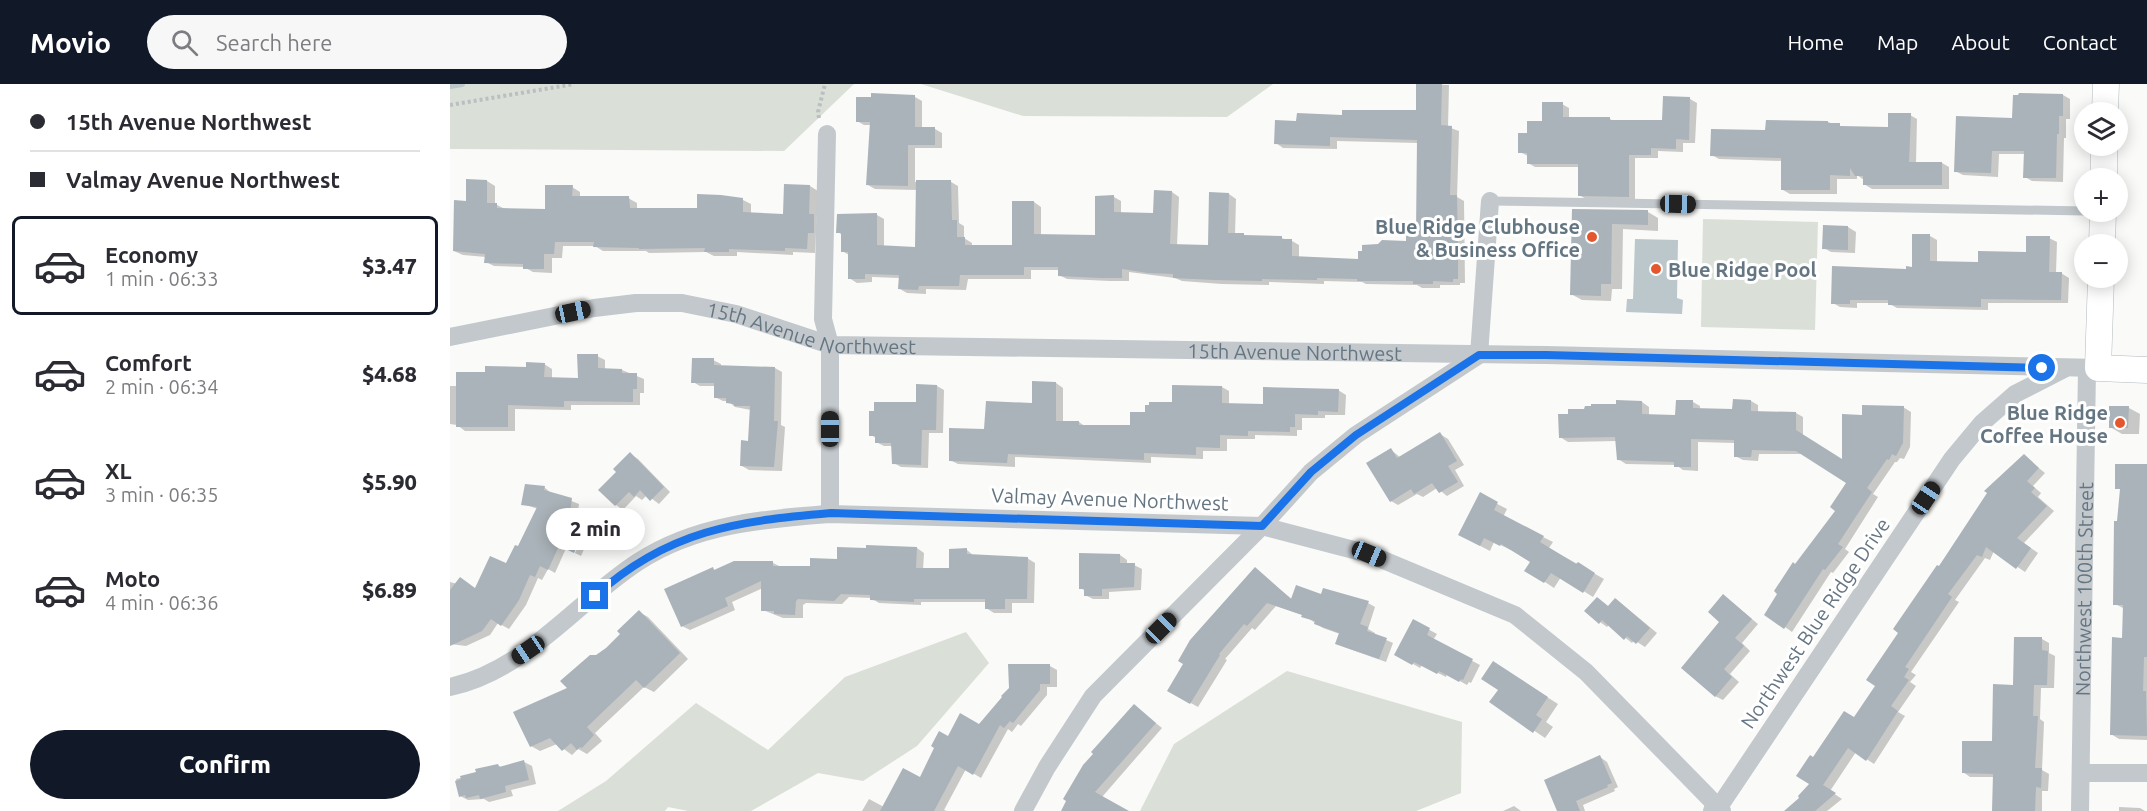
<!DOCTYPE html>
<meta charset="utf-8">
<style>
body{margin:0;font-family:Ubuntu,sans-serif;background:#f7f7f7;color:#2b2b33;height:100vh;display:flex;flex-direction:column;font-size:22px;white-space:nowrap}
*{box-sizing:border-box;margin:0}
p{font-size:20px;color:#7c7c81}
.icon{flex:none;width:33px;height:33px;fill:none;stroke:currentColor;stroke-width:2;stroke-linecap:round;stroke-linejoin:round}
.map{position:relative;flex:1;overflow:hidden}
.sheet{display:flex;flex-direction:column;background:#fff;width:450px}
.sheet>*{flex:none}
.guide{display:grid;align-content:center;height:132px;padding:0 30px;background:#fff}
.fabs{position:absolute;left:1624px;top:18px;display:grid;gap:12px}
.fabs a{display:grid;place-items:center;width:54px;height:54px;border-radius:50%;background:#fff;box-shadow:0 3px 15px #0003;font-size:30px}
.end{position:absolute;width:27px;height:27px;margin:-14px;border:8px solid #1a73e8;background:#fff;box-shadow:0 0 0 3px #fff}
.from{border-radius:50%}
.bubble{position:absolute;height:42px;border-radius:21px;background:#fff;box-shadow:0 3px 15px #0003;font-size:20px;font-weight:800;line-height:42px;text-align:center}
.car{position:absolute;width:18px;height:36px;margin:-18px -9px;border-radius:8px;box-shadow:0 0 4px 2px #0007;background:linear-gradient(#222 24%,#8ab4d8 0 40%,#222 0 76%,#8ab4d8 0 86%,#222 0)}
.guide b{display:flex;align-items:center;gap:21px;height:57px;font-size:22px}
.guide b+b{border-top:2px solid #e1e1e2}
.guide i{width:15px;height:15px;background:#2b2b33}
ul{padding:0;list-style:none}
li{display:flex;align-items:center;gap:18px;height:99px;margin:0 12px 9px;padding:0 18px;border:3px solid transparent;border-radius:9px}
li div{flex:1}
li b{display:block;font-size:22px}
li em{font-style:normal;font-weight:800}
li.active{border-color:#111827}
li>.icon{width:54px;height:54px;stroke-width:1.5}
.primary-button{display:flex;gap:12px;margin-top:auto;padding:12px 30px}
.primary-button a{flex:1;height:69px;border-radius:36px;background:#111827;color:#fff;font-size:24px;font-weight:800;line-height:69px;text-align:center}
header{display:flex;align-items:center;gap:36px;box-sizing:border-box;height:84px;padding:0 30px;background:#111827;color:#fff}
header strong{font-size:28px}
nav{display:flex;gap:33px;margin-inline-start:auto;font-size:21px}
.search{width:420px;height:54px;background:#f7f7f7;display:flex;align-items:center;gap:15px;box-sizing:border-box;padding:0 21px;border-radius:33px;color:#7c7c81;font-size:22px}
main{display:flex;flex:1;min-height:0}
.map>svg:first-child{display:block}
.green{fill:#dadfd7}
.water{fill:#bbc7cb}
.shadow{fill:#0003}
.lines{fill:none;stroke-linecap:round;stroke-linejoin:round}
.stream{stroke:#bbc7cb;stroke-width:6}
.building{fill:#aab3b9}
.secondary-casing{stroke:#b3babf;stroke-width:27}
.path{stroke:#bbbfc2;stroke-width:4;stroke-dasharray:3 3;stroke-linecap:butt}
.service{stroke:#c3c8cc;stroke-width:9}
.minor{stroke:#c3c8cc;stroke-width:18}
.secondary{stroke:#fff;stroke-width:26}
.route{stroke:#1a73e8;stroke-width:8}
.poi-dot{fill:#e4572e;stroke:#fff;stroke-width:2}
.labels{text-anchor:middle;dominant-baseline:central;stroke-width:6;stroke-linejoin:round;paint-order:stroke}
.poi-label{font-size:20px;font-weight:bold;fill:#657683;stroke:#fff;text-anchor:end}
.street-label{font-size:20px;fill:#657683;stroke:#fff}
</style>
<header>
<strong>Movio</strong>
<div class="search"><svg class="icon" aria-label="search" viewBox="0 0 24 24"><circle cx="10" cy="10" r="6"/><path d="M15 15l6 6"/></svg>Search here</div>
<nav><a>Home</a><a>Map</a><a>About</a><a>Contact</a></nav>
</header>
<main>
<section class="sheet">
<div class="guide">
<b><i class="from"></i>15th Avenue Northwest</b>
<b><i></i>Valmay Avenue Northwest</b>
</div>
<ul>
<li class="active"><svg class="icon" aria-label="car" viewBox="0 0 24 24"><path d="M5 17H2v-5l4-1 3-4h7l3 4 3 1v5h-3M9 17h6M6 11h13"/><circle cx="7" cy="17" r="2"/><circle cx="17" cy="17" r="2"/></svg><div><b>Economy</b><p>1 min · 06:33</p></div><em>$3.47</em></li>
<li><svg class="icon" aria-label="car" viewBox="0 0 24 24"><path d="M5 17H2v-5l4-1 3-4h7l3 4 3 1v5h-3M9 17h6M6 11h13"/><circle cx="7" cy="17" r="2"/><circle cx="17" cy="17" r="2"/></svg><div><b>Comfort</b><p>2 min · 06:34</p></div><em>$4.68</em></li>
<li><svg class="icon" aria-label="car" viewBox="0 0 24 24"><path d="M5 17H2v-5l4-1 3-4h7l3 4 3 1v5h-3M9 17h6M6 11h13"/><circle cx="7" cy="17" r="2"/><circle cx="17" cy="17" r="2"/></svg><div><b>XL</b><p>3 min · 06:35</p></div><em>$5.90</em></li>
<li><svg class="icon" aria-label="car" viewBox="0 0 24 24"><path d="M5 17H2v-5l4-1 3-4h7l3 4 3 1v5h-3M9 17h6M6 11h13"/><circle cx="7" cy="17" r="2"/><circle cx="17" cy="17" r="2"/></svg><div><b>Moto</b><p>4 min · 06:36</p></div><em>$6.89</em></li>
</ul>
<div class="primary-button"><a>Confirm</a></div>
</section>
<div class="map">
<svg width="1697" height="727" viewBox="0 0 1697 727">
<rect width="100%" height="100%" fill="#fafaf8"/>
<g class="green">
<polygon points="0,0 404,0 334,67 0,65"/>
<polygon points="471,0 823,0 777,33 573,32"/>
<polygon points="1253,135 1368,138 1365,246 1251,243"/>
<polygon points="516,548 539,579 467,662 413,697 368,689 301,727 238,727 218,723 215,727 108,727 156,697 246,619 318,666 395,593"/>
<polygon points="837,587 1012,638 1011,709 966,727 690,727 724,660"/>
</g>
<polygon class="water" points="1185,155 1228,156 1227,214 1233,216 1232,230 1176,228 1177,215 1183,215"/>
<g class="shadow">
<polygon points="968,0 999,1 998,43 1009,47 1007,113 1014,117 1015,199 1010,199 1010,201 990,201 990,204 972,204 967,201 916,200 912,198 874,197 874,200 819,198 819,201 772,200 732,197 725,194 679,188 679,197 660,197 617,195 609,191 609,186 581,186 581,195 518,195 516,206 476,205 476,210 457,209 450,205 450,194 422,193 422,198 407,199 399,194 399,171 392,167 392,151 388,148 427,131 434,135 434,163 466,164 467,106 425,105 418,101 422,41 414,41 407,37 465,13 472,17 472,45 485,45 492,49 492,64 465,64 465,98 501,98 508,102 509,139 514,142 514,154 522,159 522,163 564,162 584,118 591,123 591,152 647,153 664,113 671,117 671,129 704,130 722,108 729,113 727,162 759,163 779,110 786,115 785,151 798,153 831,154 842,157 849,161 849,174 909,176 958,158 967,148 969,59 887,57 887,65 833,64 826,59 847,38 894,33 967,28"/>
<polygon points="1613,11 1620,15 1620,35 1616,35 1616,54 1614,54 1613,98 1582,97 1575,93 1576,70 1549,70 1548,93 1513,91 1505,87 1564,35"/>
<polygon points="1240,15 1247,19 1245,59 1233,59 1233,68 1208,67 1208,74 1185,74 1185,116 1136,115 1129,111 1130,83 1085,83 1078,79 1078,72 1070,68 1079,51 1112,20 1119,24 1119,35 1160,35 1165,38 1213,38"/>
<polygon points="1460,31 1467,35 1466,79 1492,79 1499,83 1499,105 1422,105 1414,100 1414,96 1407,91 1407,95 1387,95 1387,110 1340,110 1333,106 1333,77 1269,75 1262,71 1317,48 1317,37 1378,38 1395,44 1439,45"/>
<polygon points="37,97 45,102 45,120 55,125 96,126 122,103 130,108 130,114 178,114 187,119 187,126 248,126 293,116 301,120 301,130 334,131 360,102 368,107 365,169 343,168 343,171 287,168 287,172 264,172 256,168 199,169 196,167 153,167 145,162 113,162 112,174 102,174 102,189 83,188 74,183 44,182 36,178 36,173 13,171 4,167 18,118"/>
<polygon points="1123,127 1198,128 1208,134 1208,147 1173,145 1172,205 1162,205 1161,217 1132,216 1121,210"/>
<polygon points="1374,142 1398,143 1406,148 1405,169 1381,168 1374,164"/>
<polygon points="1480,152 1487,156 1487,178 1529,179 1578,169 1599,154 1607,158 1606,189 1611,189 1619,194 1618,219 1538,219 1538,226 1447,224 1438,219 1407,219 1407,224 1390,223 1383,219 1463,184"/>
<polygon points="147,272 155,276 155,286 172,286 194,295 194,309 190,309 190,321 121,321 121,326 65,325 65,347 15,347 7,341 0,340 0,302 7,302 37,290 94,280 102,285 102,295 129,295"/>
<polygon points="263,276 271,280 271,283 325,284 332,288 331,341 335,343 332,387 299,386 292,382 300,358 301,326 285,323 278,317 273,317 265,313 265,302 250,302 243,298"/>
<polygon points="606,299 613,304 613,338 629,338 636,343 681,343 696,330 772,303 779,307 779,321 814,321 888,306 896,311 895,331 875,331 875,334 852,334 852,346 847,346 847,352 805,351 805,355 777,355 777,367 753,367 753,375 701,373 701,379 565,373 565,383 508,380 500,376 536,346 583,320"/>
<polygon points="487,302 494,306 493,349 479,349 478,384 451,383 444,379 442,362 434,362 426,358 426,354 421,351 468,320"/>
<polygon points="1301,317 1308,321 1308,328 1346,329 1353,333 1353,352 1393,378 1413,332 1453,323 1461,328 1460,363 1454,375 1450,374 1447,378 1445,378 1423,410 1428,413 1395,465 1399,468 1383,489 1381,488 1342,548 1335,543 1346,482 1387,426 1398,398 1354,370 1309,370 1308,377 1293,376 1285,372 1285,359 1248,358 1248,387 1233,386 1226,381 1176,380 1168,375 1167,357 1118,358 1110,353 1120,331 1136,326 1192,318 1199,323 1199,331 1227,332 1243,318 1250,322 1250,325 1284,326"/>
<polygon points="1679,324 1690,330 1689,350 1672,350 1660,343"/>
<polygon points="990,350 998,355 1014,381 1005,386 1014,402 997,412 987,404 973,413 967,410 948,421 941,417 941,366 951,374"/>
<polygon points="180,370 188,375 220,408 209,420 197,411 192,416 186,412 173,426 166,421 168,388"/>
<polygon points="1574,372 1595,389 1583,402 1591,409 1588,413 1604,427 1574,459 1588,469 1575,488 1544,467 1540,476 1535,474 1505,516 1509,518 1461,588 1466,591 1460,598 1466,602 1448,628 1455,632 1424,680 1406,668 1380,707 1392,715 1377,727 1349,727 1361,699 1364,675 1404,635 1427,602 1489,484"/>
<polygon points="1697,381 1697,656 1669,655 1661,650 1673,555 1675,525 1665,520 1672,406 1667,404"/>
<polygon points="94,403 101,409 129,420 126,442 105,489 98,485 92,496 88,494 76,521 59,545 48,539 40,551 16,562 0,560 0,498 26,505 57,481 69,464 88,425 73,420"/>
<polygon points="1030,411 1057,425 1053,433 1103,458 1099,464 1154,495 1143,513 1111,493 1104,504 1095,498 1076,486 1082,477 1061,465 1061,466 1044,458 1040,467 1019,456"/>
<polygon points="135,447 141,450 131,472 125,469"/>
<polygon points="467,464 474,469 473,486 500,486 517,466 524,472 577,474 585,479 584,519 562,519 562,529 544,529 536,524 536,518 471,518 471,521 429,519 421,514 399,513 392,520 356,519 353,521 353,534 333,534 313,526 313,504 282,518 285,526 240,546 232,542 263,485 266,487 323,479 331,483 361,484 388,477"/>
<polygon points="670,471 677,476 677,480 684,481 692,485 691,506 659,508 659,515 643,515 635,511 636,507 630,504"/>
<polygon points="805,485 843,516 872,511 918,519 925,523 918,545 925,549 925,551 943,559 936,578 894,563 887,559 890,550 873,544 853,531 826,522 805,546 802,544 775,575 777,576 748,623 719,607"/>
<polygon points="1274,512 1308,540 1292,559 1300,567 1280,590 1289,598 1273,616 1265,612"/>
<polygon points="1148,515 1159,523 1166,515 1207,549 1195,563 1184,556 1182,559 1159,541 1157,543 1150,538"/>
<polygon points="189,528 198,533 238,575 204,608 194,603 145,649 152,657 137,670 128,665 122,671 107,660 90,667 81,662 120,605 147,573 172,550"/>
<polygon points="963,537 987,550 983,556 1030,581 1021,599 1019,598 1017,601 997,590 996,593 972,581 970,584 946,570"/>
<polygon points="1592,555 1599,559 1599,569 1605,572 1604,604 1591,604 1590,635 1594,638 1592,686 1599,690 1598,707 1592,707 1592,727 1545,727 1544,693 1520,693 1513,688 1543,658 1565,602"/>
<polygon points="600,582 607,586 607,603 597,603 597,611 571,642 568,640 562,648 558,645 531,694 516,685 494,726 497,727 412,727 419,715 434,723 470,695 498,654 529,642"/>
<polygon points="1055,586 1108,620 1096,638 1103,643 1095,654 1042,618 1050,606"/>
<polygon points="684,622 712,644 652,713 612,727"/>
<polygon points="1150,673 1157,678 1168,703 1164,705 1165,707 1133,721 1135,727 1109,727"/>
<polygon points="74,678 82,682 86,700 61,706 63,712 39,718 34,715 18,716 10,712 6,695 27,690 48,681 52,684"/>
<polygon points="1064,722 1071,727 1053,727"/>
<polygon points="1669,723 1690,724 1695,727 1669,727"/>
</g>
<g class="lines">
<polyline class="stream" points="0,2 12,0"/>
</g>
<g class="building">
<polygon points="966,0 992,0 991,41 1002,42 1000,111 1007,111 1008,168 1008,195 1003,195 1003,198 983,197 983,200 963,200 963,197 907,197 907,195 867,194 867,196 812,195 812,197 764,196 723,194 723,190 698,189 672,185 672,194 651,194 608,192 608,183 574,183 574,191 510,191 509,202 469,202 468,206 448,205 449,191 415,190 415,195 398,195 398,168 391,168 391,149 386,149 387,130 427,129 427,161 465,163 466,96 501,96 502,136 507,136 507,153 515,153 515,161 562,161 562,117 584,117 584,150 645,151 645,112 664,111 664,128 703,129 704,106 722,107 720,160 758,161 759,108 779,109 778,149 794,149 794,151 832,152 832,155 842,155 842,172 908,175 908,167 912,167 912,161 928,160 932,156 956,157 956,147 966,147 967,56 880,53 880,62 824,60 825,36 846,37 847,29 892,31 892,26 966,26"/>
<polygon points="421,9 465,11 465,43 485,43 485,61 458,61 458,102 416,101 420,38 406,38 406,13 421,13"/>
<polygon points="1569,9 1613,10 1613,32 1609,32 1609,50 1607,50 1606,94 1573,94 1574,67 1542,67 1541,89 1504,88 1506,32 1562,34 1563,11 1568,11"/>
<polygon points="1213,12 1240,13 1239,56 1226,55 1226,65 1201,64 1201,71 1179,71 1179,113 1128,112 1128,80 1077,80 1077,69 1068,69 1068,49 1077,49 1077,37 1092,37 1092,18 1113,18 1113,33 1160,33 1160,36 1212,36"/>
<polygon points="1438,29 1461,29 1459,78 1492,78 1492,101 1413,101 1413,92 1405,92 1400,84 1400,92 1380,91 1380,106 1331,106 1331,74 1260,72 1261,45 1315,46 1316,36 1378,37 1378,39 1390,39 1390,42 1438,43"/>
<polygon points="16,95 37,96 37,119 47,119 47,124 95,125 95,101 123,101 122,112 179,112 180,124 247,124 247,110 271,111 293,114 293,128 333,130 334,100 360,101 359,130 364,130 364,149 358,149 357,165 335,164 335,167 279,165 279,168 254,168 255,164 189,165 189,164 143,163 144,158 105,158 104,170 94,170 94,185 73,185 73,180 34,179 35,170 3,167 4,116 16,117"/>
<polygon points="1122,125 1198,126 1198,141 1162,140 1161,200 1151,200 1151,212 1120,211"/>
<polygon points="1373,141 1398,142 1398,166 1372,165"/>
<polygon points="1462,150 1480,150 1480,177 1528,178 1528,167 1576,168 1576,152 1600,152 1599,188 1612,188 1611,216 1531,215 1531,223 1438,221 1438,216 1400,216 1400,220 1381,220 1382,182 1456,185 1456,182 1462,183"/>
<polygon points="127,270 148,270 148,284 172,285 172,289 187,289 187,305 183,305 183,318 114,317 114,323 58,321 58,343 6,343 6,288 35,288 35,282 76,283 76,278 95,279 94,293 128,294"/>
<polygon points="242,274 264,274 264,281 325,283 324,337 328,337 324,383 290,382 291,356 298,357 300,322 284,322 284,320 276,319 276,314 264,314 264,299 241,299"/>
<polygon points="582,297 606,298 606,337 629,337 629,341 680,341 680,328 695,328 695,321 699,321 699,318 722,318 722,301 772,302 772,319 813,320 813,303 889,305 888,328 868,327 868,331 845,330 845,343 840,343 840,348 798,347 798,352 770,351 770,364 746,363 746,371 694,369 694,376 558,370 557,379 499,377 499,344 534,345 536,317 582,319"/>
<polygon points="466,300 487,301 486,346 472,346 471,381 442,380 441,359 425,359 425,352 419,352 419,327 424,327 424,318 466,318"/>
<polygon points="1283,315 1301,316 1301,327 1346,328 1346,346 1392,375 1392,330 1412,331 1412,321 1454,322 1453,359 1446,372 1442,370 1439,376 1437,375 1417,404 1422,408 1388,460 1393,463 1375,486 1373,485 1334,545 1314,531 1327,510 1324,507 1343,478 1345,480 1385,427 1380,423 1396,399 1346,367 1302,366 1301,373 1284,373 1284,356 1241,355 1241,383 1224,383 1224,378 1167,376 1165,353 1109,354 1108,330 1118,330 1118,325 1134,325 1135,322 1141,322 1141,320 1166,320 1166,316 1192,317 1192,330 1225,331 1226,316 1243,316 1243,324 1282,325"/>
<polygon points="1659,322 1679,322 1678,344 1659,344"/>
<polygon points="990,348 1007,377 998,382 1008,398 989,409 982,399 964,410 961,405 940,418 916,379 941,364 947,374"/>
<polygon points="180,368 214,403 200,417 190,406 184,413 179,408 165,422 148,406 166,388 163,385"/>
<polygon points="1574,370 1589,384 1577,397 1585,404 1581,408 1597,422 1567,454 1581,464 1566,485 1536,463 1532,473 1527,471 1498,510 1502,513 1455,583 1459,585 1454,593 1459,596 1441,622 1448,627 1416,677 1398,664 1373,701 1386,709 1365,727 1334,727 1349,714 1348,712 1359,700 1346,692 1360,671 1363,673 1394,627 1404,633 1425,602 1416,596 1448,549 1443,545 1487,481 1489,482 1537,409 1534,407"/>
<polygon points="1665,380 1697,380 1697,573 1694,573 1693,607 1696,607 1697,652 1660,651 1662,553 1672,554 1673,521 1663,521 1664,437 1667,437 1670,405 1665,405"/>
<polygon points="75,400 95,402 94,406 122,414 119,436 135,445 124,469 109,462 98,486 90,482 85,493 80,491 69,516 51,542 41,535 32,547 0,562 0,506 10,493 25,504 40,472 56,479 65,461 68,462 87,423 71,421"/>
<polygon points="1030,408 1048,418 1044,426 1094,452 1090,458 1126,480 1128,478 1145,489 1133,509 1101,489 1094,499 1074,487 1080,478 1051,460 1050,462 1034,454 1030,462 1008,451"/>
<polygon points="416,461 467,463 466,484 499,484 499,465 517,464 517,470 578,473 577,515 555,515 555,525 535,525 535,515 464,515 464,518 420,516 420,511 391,510 384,517 348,515 346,517 345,531 324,530 324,527 311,527 311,497 275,514 278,522 231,543 214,505 263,483 264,486 284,477 323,477 323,482 360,482 360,474 387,475 387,463 416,464"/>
<polygon points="629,469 670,470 670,479 685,479 684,503 652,505 652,512 634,512 634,505 629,505"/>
<polygon points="805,483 841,515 846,501 871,510 873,504 919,517 910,540 918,543 917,547 937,554 929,575 885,560 889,549 864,540 865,537 851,533 852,531 817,519 797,542 794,540 769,570 770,571 740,620 717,607 733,580 728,577 740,556"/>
<polygon points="1273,510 1302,535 1285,554 1294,562 1274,585 1282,593 1265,613 1231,584 1269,538 1258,528"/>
<polygon points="1147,513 1158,522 1165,514 1200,544 1186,560 1177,552 1174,556 1152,536 1149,540 1134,527"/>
<polygon points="189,526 230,569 194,604 186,596 137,643 144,651 132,664 130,663 127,666 121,659 112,667 100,654 80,663 63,628 117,604 110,597 140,571 146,571 156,564 170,550 167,547"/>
<polygon points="963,535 980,544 977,551 1023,575 1013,596 1011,595 1009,598 989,587 987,590 964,578 962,581 944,571"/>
<polygon points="1564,553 1592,553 1592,566 1598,567 1597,601 1584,601 1583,632 1588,632 1585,684 1592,684 1591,704 1586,703 1585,727 1542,727 1543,690 1512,689 1512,657 1542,657 1543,600 1563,601"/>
<polygon points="1043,577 1098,613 1086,631 1092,635 1083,649 1039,618 1048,606 1031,595"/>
<polygon points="558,580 600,580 600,600 590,600 590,606 563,639 560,637 554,644 550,641 523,691 508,682 484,727 430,727 453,684 470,693 484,664 481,662 489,647 498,652 510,629 529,640 552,613 551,612 559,604"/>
<polygon points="684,620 706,639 645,708 679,727 611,727 616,717 613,715 633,681 643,670 641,668"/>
<polygon points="1150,671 1162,699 1157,701 1158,703 1126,717 1130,727 1107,727 1094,696"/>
<polygon points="74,676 79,696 55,702 56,708 30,715 29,711 16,714 15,711 9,713 5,697 11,695 10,692 26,688 25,685 48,680 49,683"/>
</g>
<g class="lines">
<g class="secondary-casing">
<g id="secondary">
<polyline points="1655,28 1656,0"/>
<polyline points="1654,94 1654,62"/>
<polyline points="1652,160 1653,128"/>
<polyline points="1651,194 1648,284 1697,286"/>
</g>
</g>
<g class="path">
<polyline points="0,21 124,0"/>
<polyline points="369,34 368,28 375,0"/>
</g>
<polyline class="service" points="1040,117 1635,127"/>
<g class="minor">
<polyline points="377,50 373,235 380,261 380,430"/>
<path id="s1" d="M0,253L144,224L186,219H232L286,230L380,261L1096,271L1648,284"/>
<path d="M0,603C77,586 125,519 188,478C246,440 314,435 380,430L812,442L919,470L1065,531L1136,588L1272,727"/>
<polyline points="1631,689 1697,689"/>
<polyline points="573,727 597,683 643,612 812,442 861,388 906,351 1029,271 1040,117"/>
<polyline points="1262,727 1269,723 1502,375 1532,339 1565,310 1614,285"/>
<path id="s2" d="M1630,727L1637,285"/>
</g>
<use href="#secondary" class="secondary"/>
</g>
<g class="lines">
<path class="route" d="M145,512C218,446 287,437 381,429L812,442L861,388L906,351L1029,271H1096L1592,284"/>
</g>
<g class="poi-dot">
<circle cx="1142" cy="153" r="6"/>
<circle cx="1206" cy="185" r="6"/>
<circle cx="1670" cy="339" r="6"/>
</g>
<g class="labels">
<g class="poi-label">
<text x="1130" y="142">Blue Ridge Clubhouse<tspan x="1130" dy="23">&amp; Business Office</tspan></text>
<text x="1218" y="185" text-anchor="start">Blue Ridge Pool</text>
<text x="1658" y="328">Blue Ridge<tspan x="1658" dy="23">Coffee House</tspan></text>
</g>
<g class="street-label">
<text stroke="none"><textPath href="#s1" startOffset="368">15th Avenue Northwest</textPath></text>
<text stroke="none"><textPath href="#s1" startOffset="854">15th Avenue Northwest</textPath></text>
<text transform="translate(660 415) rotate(2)">Valmay Avenue Northwest</text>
<text stroke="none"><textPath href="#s2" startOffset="222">Northwest 100th Street</textPath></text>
<text transform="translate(1365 539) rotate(-56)">Northwest Blue Ridge Drive</text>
</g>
</g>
</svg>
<div class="fabs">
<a><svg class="icon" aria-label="layers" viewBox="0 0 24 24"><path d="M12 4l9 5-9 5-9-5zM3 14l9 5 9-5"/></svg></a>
<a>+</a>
<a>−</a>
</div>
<i class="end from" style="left:1592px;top:284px"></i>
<i class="end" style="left:145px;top:512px"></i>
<div class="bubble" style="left:96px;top:424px;width:99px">2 min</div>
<i class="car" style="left:1228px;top:120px;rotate:91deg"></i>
<i class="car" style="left:123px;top:228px;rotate:78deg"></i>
<i class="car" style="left:380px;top:345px;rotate:0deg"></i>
<i class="car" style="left:1476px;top:414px;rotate:34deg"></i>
<i class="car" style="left:919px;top:470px;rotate:113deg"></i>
<i class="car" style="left:711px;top:544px;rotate:45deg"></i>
<i class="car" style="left:78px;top:566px;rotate:236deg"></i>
</div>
</main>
